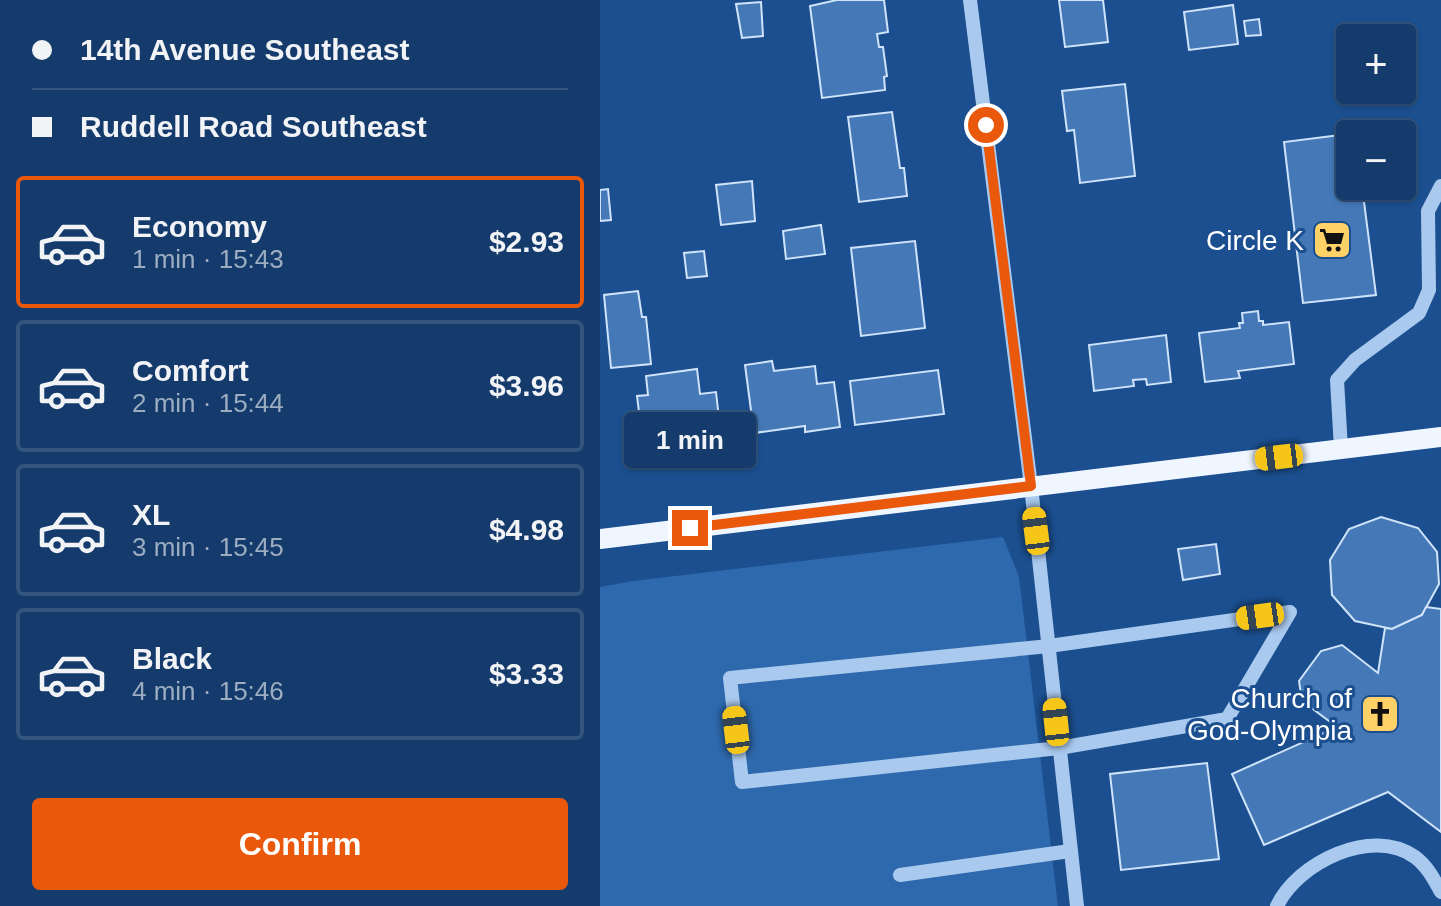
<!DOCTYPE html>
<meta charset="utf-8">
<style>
body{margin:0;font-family:Helvetica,sans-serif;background:#214673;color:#f1f3f6;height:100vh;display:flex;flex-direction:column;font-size:30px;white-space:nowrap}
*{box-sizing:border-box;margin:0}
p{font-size:26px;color:#9dadc1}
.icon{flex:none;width:44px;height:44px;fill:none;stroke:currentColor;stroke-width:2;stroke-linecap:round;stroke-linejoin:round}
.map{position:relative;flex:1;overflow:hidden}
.sheet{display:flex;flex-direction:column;background:#143b6b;width:600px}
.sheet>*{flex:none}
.hud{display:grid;align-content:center;height:176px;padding:0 32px;background:#143b6b}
.fabs{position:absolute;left:736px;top:24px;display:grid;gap:16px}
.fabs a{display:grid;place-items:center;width:80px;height:80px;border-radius:8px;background:#143b6b;box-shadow:0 2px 6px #0004,0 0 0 2px #33557e;font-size:40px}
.end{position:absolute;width:36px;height:36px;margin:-18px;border:10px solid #ea580c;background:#fff;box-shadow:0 0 0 4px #fff}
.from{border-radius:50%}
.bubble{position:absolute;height:56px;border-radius:8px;background:#143b6b;box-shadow:0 2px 6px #0004,0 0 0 2px #33557e;font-size:26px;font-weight:800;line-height:56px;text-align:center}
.car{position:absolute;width:24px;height:48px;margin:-24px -12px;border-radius:10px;box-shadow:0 0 6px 2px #0007;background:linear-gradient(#f5c518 24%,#345 0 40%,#f5c518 0 76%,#345 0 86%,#f5c518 0)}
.hud b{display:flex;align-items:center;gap:28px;height:76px;font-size:30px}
.hud b+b{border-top:2px solid #33557e}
.hud i{width:20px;height:20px;background:#f1f3f6}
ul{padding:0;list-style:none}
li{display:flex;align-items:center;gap:24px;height:132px;margin:0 16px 12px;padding:0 16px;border:4px solid #33557e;border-radius:8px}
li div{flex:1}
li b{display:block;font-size:30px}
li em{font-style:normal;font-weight:800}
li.on{border-color:#ea580c}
li>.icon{width:72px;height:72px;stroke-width:1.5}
.cta{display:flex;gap:16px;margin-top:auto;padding:16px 32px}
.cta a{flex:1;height:92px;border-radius:8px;background:#ea580c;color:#fff;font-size:32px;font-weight:800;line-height:92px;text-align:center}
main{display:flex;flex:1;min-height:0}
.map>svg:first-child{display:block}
.green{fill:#2e69ad}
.building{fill:#4478b7;stroke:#cfe3fa;stroke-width:2}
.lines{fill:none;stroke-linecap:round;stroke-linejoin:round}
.minor{stroke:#a9c9ee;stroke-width:14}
.major{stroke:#f0f6ff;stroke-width:20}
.route{stroke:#ea580c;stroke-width:10}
.labels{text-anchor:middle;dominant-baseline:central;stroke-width:6;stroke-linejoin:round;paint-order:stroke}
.poi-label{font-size:28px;fill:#fff;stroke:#1b4f8f;text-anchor:end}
</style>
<main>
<section class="sheet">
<div class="hud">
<b><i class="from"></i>14th Avenue Southeast</b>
<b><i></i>Ruddell Road Southeast</b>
</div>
<ul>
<li class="on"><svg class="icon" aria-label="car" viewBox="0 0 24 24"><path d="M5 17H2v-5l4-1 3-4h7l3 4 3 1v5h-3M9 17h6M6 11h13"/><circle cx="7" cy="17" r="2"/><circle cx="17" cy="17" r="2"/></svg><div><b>Economy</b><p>1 min · 15:43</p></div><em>$2.93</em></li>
<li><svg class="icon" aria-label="car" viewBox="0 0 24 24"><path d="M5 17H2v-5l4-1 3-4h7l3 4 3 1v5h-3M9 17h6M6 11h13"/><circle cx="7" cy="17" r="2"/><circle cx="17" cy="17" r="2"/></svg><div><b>Comfort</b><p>2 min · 15:44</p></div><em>$3.96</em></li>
<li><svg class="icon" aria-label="car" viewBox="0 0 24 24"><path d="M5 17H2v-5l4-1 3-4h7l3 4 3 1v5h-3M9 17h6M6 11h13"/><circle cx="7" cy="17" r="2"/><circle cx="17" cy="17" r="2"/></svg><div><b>XL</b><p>3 min · 15:45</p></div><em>$4.98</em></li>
<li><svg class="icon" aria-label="car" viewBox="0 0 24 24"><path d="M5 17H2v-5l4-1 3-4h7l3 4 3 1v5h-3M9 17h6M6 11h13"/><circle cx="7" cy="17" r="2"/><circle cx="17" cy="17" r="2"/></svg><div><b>Black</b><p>4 min · 15:46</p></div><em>$3.33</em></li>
</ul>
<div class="cta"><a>Confirm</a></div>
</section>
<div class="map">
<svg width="841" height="906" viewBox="0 0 841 906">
<rect width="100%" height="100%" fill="#1b4f8f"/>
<polygon class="green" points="403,537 419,577 458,906 0,906 0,587 33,581"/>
<g class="building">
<polygon points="284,0 288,32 277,34 279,47 283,47 287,76 284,77 285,90 222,98 210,6 237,0"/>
<polygon points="459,0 503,0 508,42 465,47"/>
<polygon points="161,2 163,36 142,38 136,4"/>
<polygon points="633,5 638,44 589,50 584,12"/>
<polygon points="659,19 661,35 646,36 644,21"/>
<polygon points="525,84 535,176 480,183 474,130 467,131 462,91"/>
<polygon points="292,112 300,168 304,168 307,196 259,202 248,117"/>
<polygon points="756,133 750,134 750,186 762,186 776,295 703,303 684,142"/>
<polygon points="152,181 155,221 121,225 116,185"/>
<polygon points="8,189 11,220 0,221 0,190"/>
<polygon points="221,225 225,254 186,259 183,231"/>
<polygon points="315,241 325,328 261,336 251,248"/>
<polygon points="104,251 107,276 87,278 84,253"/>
<polygon points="38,291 42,317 46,317 51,364 11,368 4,295"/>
<polygon points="658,311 659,321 663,321 663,325 689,322 694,364 638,371 640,378 605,382 599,333 640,328 639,323 643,323 642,313"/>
<polygon points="566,335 571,382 547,385 546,379 533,380 534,386 494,391 489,345"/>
<polygon points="172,361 174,371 215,366 217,384 234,382 240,427 205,432 205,426 154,433 145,365"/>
<polygon points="97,369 100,394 116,392 121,436 75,442 76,449 44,453 37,396 48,395 46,376"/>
<polygon points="338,370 344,414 255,425 250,381"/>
<polygon points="781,517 818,528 837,552 839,584 822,615 792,629 755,621 732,595 730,560 749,529"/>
<polygon points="616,544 620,574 583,580 578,549"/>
<polygon points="826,607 841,609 841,832 788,792 664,845 632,774 737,727 702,701 699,681 721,651 742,645 778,673 785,628 792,629 822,615"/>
<polygon points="607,763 619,859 521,870 510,774"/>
</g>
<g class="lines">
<g class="minor">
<polyline points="370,0 431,486 477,906"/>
<polyline points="741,449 737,380 755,360 819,313 829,290 828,211 841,186"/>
<polygon points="690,612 627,719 459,748 142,782 130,678 449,646"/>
<polyline points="300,875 470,851"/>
<path d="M677,906C697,863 772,826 815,857C827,866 834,879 841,892"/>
</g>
<polyline class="major" points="0,539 841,437"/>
</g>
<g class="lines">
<polyline class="route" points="90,528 431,486 386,125"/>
</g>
<defs>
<g id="supermarket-square" transform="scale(2)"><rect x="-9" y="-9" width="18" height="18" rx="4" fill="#ffd166" stroke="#1b4f8f"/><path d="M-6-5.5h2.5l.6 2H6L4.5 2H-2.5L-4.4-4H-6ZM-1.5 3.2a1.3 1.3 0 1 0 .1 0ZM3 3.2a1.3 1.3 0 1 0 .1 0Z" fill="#111"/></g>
<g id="church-square" transform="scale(2)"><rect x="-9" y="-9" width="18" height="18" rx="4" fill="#ffd166" stroke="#1b4f8f"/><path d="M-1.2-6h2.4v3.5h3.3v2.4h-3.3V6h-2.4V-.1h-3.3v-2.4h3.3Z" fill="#111"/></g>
</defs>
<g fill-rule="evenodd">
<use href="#supermarket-square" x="732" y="240"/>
<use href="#church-square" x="780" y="714"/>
</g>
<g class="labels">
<g class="poi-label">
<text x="704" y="240">Circle K</text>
<text x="752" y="698">Church of<tspan x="752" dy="32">God-Olympia</tspan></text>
</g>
</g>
</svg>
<div class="fabs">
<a>+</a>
<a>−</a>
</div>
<i class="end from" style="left:386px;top:125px"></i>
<i class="end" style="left:90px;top:528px"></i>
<div class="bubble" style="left:24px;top:412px;width:132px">1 min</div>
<i class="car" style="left:679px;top:457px;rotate:263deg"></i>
<i class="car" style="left:436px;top:531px;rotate:353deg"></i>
<i class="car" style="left:660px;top:616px;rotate:262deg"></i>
<i class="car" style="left:456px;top:722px;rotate:354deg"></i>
<i class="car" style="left:136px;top:730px;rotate:353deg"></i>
</div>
</main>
